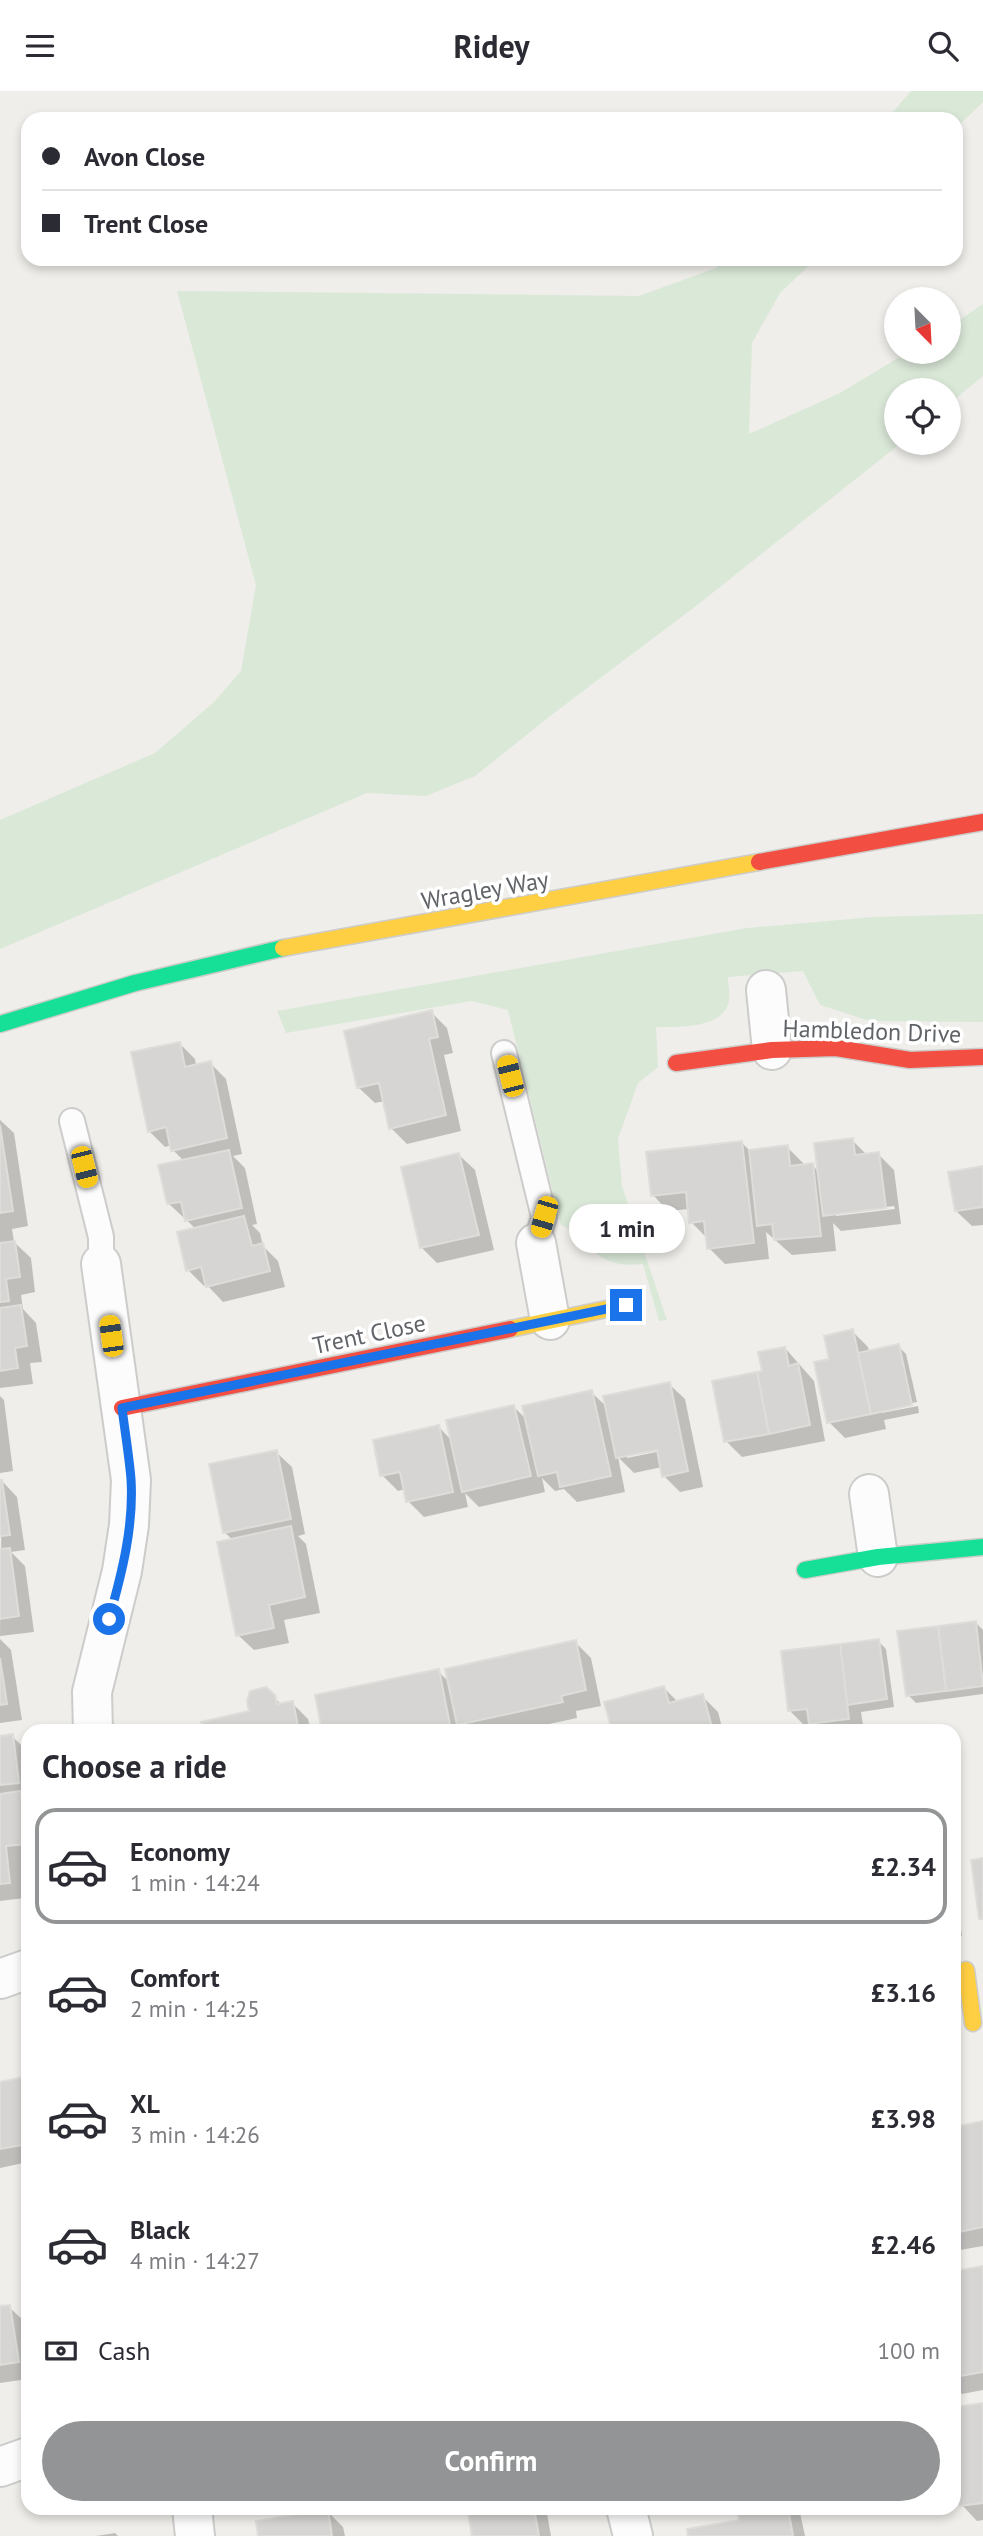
<!DOCTYPE html>
<meta charset="utf-8">
<style>
body{margin:0;font-family:"PT Sans",sans-serif;background:#f7f7f7;color:#2b2b33;height:100vh;display:flex;flex-direction:column;font-size:26px;white-space:nowrap}
*{box-sizing:border-box;margin:0}
p{font-size:23px;color:#7c7c81}
.icon{flex:none;width:38px;height:38px;fill:none;stroke:currentColor;stroke-width:2;stroke-linecap:round;stroke-linejoin:round}
.map{position:relative;flex:1;overflow:hidden}
.sheet{position:absolute;left:21px;top:1633px;width:940px;height:791px;display:flex;flex-direction:column;background:#fff;border-radius:21px;box-shadow:0 4px 10px #0003}
.sheet>*{flex:none}
.top-card{position:absolute;left:21px;top:21px;width:942px;height:154px;border-radius:21px;box-shadow:0 4px 10px #0003;display:grid;align-content:center;height:154px;padding:0 21px;background:#fff}
.needle{width:46px;rotate:156deg}
.buttons{position:absolute;left:884px;top:196px;display:grid;gap:14px}
.buttons a{display:grid;place-items:center;width:77px;height:77px;border-radius:50%;background:#fff;box-shadow:0 4px 10px #0003;font-size:35px}
.end{position:absolute;width:32px;height:32px;margin:-16px;border:9px solid #1a73e8;background:#fff;box-shadow:0 0 0 4px #fff}
.from{border-radius:50%}
.bubble{position:absolute;height:49px;border-radius:24px;background:#fff;box-shadow:0 4px 10px #0003;font-size:23px;font-weight:800;line-height:49px;text-align:center}
.car{position:absolute;width:21px;height:42px;margin:-21px -10px;border-radius:9px;box-shadow:0 0 5px 2px #0007;background:linear-gradient(#f5c518 24%,#345 0 40%,#f5c518 0 76%,#345 0 86%,#f5c518 0)}
.top-card b{display:flex;align-items:center;gap:24px;height:66px;font-size:26px}
.top-card b+b{border-top:2px solid #e1e1e2}
.top-card i{width:18px;height:18px;background:#2b2b33}
ul{padding:0;list-style:none}
li{display:flex;align-items:center;gap:21px;height:116px;margin:0 14px 10px;padding:0 7px;border:4px solid transparent;border-radius:21px}
li div{flex:1}
li b{display:block;font-size:26px}
li em{font-style:normal;font-weight:800}
li.selected{border-color:#929495}
li>.icon{width:63px;height:63px;stroke-width:1.5}
h2{padding:0 21px;font-size:32px;line-height:84px}
.pay{display:flex;align-items:center;gap:18px;height:77px;padding:0 21px;font-size:26px}
.pay p{margin-inline-start:auto}
.button{display:flex;gap:14px;margin-top:auto;padding:14px 21px}
.button a{flex:1;height:80px;border-radius:42px;background:#929495;color:#fff;font-size:28px;font-weight:800;line-height:80px;text-align:center}
header{display:flex;justify-content:space-between;align-items:center;height:91px;padding:0 21px;background:#fff;font-size:32px;font-weight:800}
.map>svg:first-child{display:block}
.green{fill:#dae8d8}
.shadow{fill:#0003;fill-rule:evenodd}
.building{fill:#d6d5d3;stroke:#deddda;stroke-width:2}
.lines{fill:none;stroke-linecap:round;stroke-linejoin:round}
.lane-casing{stroke:#cccccb;stroke-width:28}
.street-casing{stroke:#cccccb;stroke-width:42}
.fast-casing{stroke:#cccccb;stroke-width:19}
.slow-casing{stroke:#cccccb;stroke-width:19}
.jam-casing{stroke:#cccccb;stroke-width:19}
.lane{stroke:#fdfcfc;stroke-width:24}
.street{stroke:#fdfcfc;stroke-width:38}
.fast{stroke:#16e098;stroke-width:16}
.slow{stroke:#ffcf43;stroke-width:16}
.jam{stroke:#f24e42;stroke-width:16}
.route{stroke:#1a73e8;stroke-width:9}
.labels{text-anchor:middle;dominant-baseline:central;stroke-width:7;stroke-linejoin:round;paint-order:stroke}
.street-label{font-size:24px;fill:#606367;stroke:#fff}
</style>
<header><svg class="icon" aria-label="menu" viewBox="0 0 24 24"><path d="M4 6h16M4 12h16M4 18h16"/></svg>Ridey<svg class="icon" aria-label="search" viewBox="0 0 24 24"><circle cx="10" cy="10" r="6"/><path d="M15 15l6 6"/></svg></header>
<div class="map">
<svg width="983" height="2445" viewBox="0 0 983 2445">
<rect width="100%" height="100%" fill="#efeeea"/>
<g class="green">
<polygon points="911,0 983,0 983,11 956,37 956,28 887,28"/>
<polygon points="723,168 816,168 780,202 752,252 749,343 840,302 908,261 948,261 949,236 983,213 983,285 949,313 948,299 896,299 896,352 901,352 696,515 554,622 475,685 426,705 367,702 0,858 0,729 155,662 214,611 241,580 256,494 177,200 639,205 716,177"/>
<path d="M983,823V931L870,930L820,914L803,880L728,886C728,893 730,902 729,909C725,938 678,936 656,936L658,976L638,992L618,1048L622,1095L667,1229L659,1230L643,1173C616,1176 602,1170 583,1151C576,1144 570,1138 561,1134L508,919L471,910L286,942L277,920L747,837L874,826Z"/>
</g>
<g class="shadow">
<polygon points="431,921 447,937 453,962 444,964 461,1040 407,1053 391,1037 385,1010 375,1012 359,997"/>
<polygon points="179,952 195,968 196,975 210,972 226,988 242,1063 233,1065 245,1077 257,1133 252,1134 260,1142 263,1155 278,1170 285,1196 223,1211 207,1194 204,1195 188,1179 196,1138 168,1112 184,1070 173,1059 172,1054 165,1056 149,1040"/>
<polygon points="0,1029 14,1042 28,1135 12,1138 14,1151 31,1167 35,1201 21,1204 23,1218 36,1232 42,1271 30,1272 33,1293 0,1297"/>
<path d="M852,1049L867,1064L878,1063L894,1079L901,1133L841,1140L833,1132L836,1160L792,1164L766,1141L769,1168L725,1173L709,1157L707,1147L691,1131L689,1118L668,1120L653,1104L742,1052L750,1060L787,1056L803,1072V1075L812,1074L819,1081ZM894,1115L895,1118L836,1125V1122Z"/>
<polygon points="459,1064 475,1079 494,1159 437,1172 421,1156"/>
<polygon points="983,1077 983,1134 972,1135 956,1120"/>
<polygon points="852,1240 868,1256 869,1261 898,1255 906,1263 917,1311 882,1318 882,1322 918,1315 919,1322 884,1329 886,1338 845,1347 829,1331 831,1269"/>
<polygon points="785,1257 814,1290 825,1350 742,1366 726,1350 764,1281"/>
<path d="M669,1293L685,1308L703,1396L680,1401L664,1385L662,1376L634,1382L618,1366L625,1401L577,1411L564,1398L555,1400L542,1387L545,1401L479,1416L465,1402L468,1416L424,1426L408,1410L406,1398L398,1400L382,1384L439,1336L452,1350L514,1316L527,1329L591,1301L608,1317ZM665,1355L666,1359L627,1367V1363Z"/>
<polygon points="0,1305 4,1309 13,1380 0,1382"/>
<polygon points="276,1361 292,1376 305,1443 298,1445 306,1453 320,1522 284,1529 289,1552 254,1559 238,1544 233,1449 224,1441"/>
<polygon points="2,1390 17,1406 25,1459 11,1461 25,1475 34,1541 0,1545"/>
<polygon points="975,1531 983,1539 983,1603 916,1612 908,1604"/>
<polygon points="0,1548 11,1559 22,1629 0,1632"/>
<polygon points="878,1550 886,1558 894,1616 861,1621 864,1640 818,1640 813,1634 806,1636 790,1620"/>
<polygon points="575,1551 591,1567 601,1615 576,1620 577,1627 517,1640 465,1640 463,1637 463,1640 324,1640 438,1580 449,1591"/>
<polygon points="664,1597 678,1611 702,1605 718,1621 723,1640 614,1640"/>
<polygon points="265,1598 282,1614 292,1612 308,1628 311,1640 205,1640 251,1622"/>
<polygon points="12,1645 28,1661 28,1770 21,1770 25,1807 0,1810 0,1646"/>
<polygon points="954,1788 962,1845 954,1846"/>
<polygon points="28,1987 28,2071 0,2077 0,1993"/>
<polygon points="983,2032 983,2155 954,2160 954,2038"/>
<polygon points="983,2177 983,2299 962,2303 954,2295 954,2182"/>
<polygon points="9,2216 25,2231 28,2251 28,2288 0,2292 0,2217"/>
<polygon points="983,2314 983,2429 977,2430 962,2414 957,2385 954,2386 954,2318"/>
<polygon points="469,2417 546,2417 551,2445 474,2445"/>
<polygon points="739,2417 799,2417 805,2445 690,2445 741,2431"/>
<polygon points="327,2420 343,2436 345,2445 260,2445"/>
<polygon points="115,2442 118,2445 96,2445"/>
</g>
<g class="building">
<polygon points="432,919 438,946 429,948 446,1024 389,1038 379,992 357,997 344,940"/>
<polygon points="180,951 185,976 211,970 227,1047 171,1060 166,1036 148,1041 131,961"/>
<polygon points="0,1034 13,1120 0,1122"/>
<polygon points="853,1047 855,1064 879,1061 886,1117 823,1125 814,1052"/>
<polygon points="742,1050 754,1152 707,1158 704,1130 689,1132 686,1101 651,1105 646,1061"/>
<polygon points="788,1054 790,1075 813,1072 821,1145 774,1149 772,1133 757,1135 749,1059"/>
<polygon points="229,1059 242,1117 185,1130 181,1111 167,1113 158,1074"/>
<polygon points="459,1062 479,1144 420,1157 401,1076"/>
<polygon points="983,1075 983,1116 955,1120 948,1081"/>
<polygon points="244,1125 252,1155 263,1152 270,1180 206,1196 201,1176 186,1180 177,1141"/>
<polygon points="15,1150 20,1186 6,1188 9,1210 0,1211 0,1152"/>
<polygon points="21,1214 27,1255 15,1257 18,1277 0,1280 0,1217"/>
<polygon points="853,1238 871,1323 827,1332 814,1271 829,1268 824,1245"/>
<polygon points="899,1253 912,1314 871,1323 858,1262"/>
<polygon points="785,1256 789,1275 798,1272 810,1334 769,1343 757,1281 762,1280 758,1261"/>
<polygon points="757,1281 769,1343 724,1351 712,1290"/>
<polygon points="670,1291 688,1380 662,1386 657,1359 616,1367 603,1305"/>
<polygon points="592,1299 611,1385 560,1396 557,1381 538,1385 522,1315"/>
<polygon points="514,1314 531,1385 462,1401 446,1329"/>
<polygon points="439,1334 453,1401 406,1411 400,1381 380,1385 373,1349"/>
<polygon points="277,1359 291,1428 223,1442 209,1373"/>
<polygon points="0,1389 2,1389 10,1444 0,1445"/>
<polygon points="291,1435 305,1506 269,1514 274,1537 236,1545 217,1451"/>
<polygon points="10,1457 19,1525 0,1528 0,1458"/>
<polygon points="976,1530 983,1595 946,1600 938,1535"/>
<polygon points="938,1535 946,1600 906,1605 897,1540"/>
<polygon points="879,1548 887,1608 847,1614 840,1553"/>
<polygon points="576,1549 586,1599 561,1605 563,1611 457,1634 445,1578"/>
<polygon points="840,1553 849,1628 809,1633 807,1618 788,1620 781,1560"/>
<polygon points="0,1567 7,1613 0,1614"/>
<polygon points="439,1578 450,1634 423,1640 322,1640 315,1604"/>
<polygon points="664,1595 669,1612 703,1603 712,1636 696,1640 612,1640 604,1611"/>
<polygon points="266,1596 275,1604 277,1613 293,1610 299,1640 203,1640 201,1631 249,1620 247,1610 250,1600"/>
<polygon points="13,1643 19,1692 0,1694 0,1645"/>
<polygon points="21,1700 27,1753 6,1755 10,1792 0,1793 0,1703"/>
<polygon points="983,1767 983,1828 979,1828 971,1769"/>
<polygon points="28,1985 28,2053 0,2058 0,1991"/>
<polygon points="983,2030 983,2136 954,2142 954,2036"/>
<polygon points="983,2175 983,2281 954,2286 954,2180"/>
<polygon points="10,2214 19,2271 0,2274 0,2215"/>
<polygon points="983,2312 983,2412 960,2415 954,2374 954,2316"/>
<polygon points="467,2417 534,2417 539,2445 472,2445"/>
<polygon points="737,2417 788,2417 793,2445 688,2445 687,2438 739,2429"/>
<polygon points="328,2418 332,2445 258,2445 256,2430"/>
</g>
<g class="lines">
<g class="lane-casing">
<g id="lane">
<polyline points="504,962 544,1126 536,1152"/>
<polyline points="72,1030 101,1146 101,1173"/>
</g>
</g>
<g class="street-casing">
<g id="street">
<polyline points="766,899 772,959"/>
<polyline points="536,1152 550,1229"/>
<polyline points="869,1403 878,1466"/>
<polyline points="93,1640 92,1601 122,1480 129,1434 131,1389 101,1173"/>
<polyline points="0,1888 28,1878"/>
<polyline points="0,2376 28,2366"/>
<polyline points="192,2417 195,2445"/>
<polyline points="626,2417 633,2445"/>
</g>
</g>
<g class="fast-casing">
<g id="fast">
<polyline points="0,933 135,892 283,857"/>
<polyline points="805,1479 878,1466 983,1456"/>
</g>
</g>
<g class="slow-casing">
<g id="slow">
<polyline points="283,857 759,771"/>
<polyline points="510,1238 626,1214"/>
<polyline points="966,1879 973,1932"/>
</g>
</g>
<g class="jam-casing">
<g id="jam">
<polyline points="759,771 983,731"/>
<polyline points="676,972 772,959 836,957 910,969 983,966"/>
<polyline points="122,1317 510,1238"/>
</g>
</g>
<use href="#lane" class="lane"/>
<use href="#street" class="street"/>
<use href="#fast" class="fast"/>
<use href="#slow" class="slow"/>
<use href="#jam" class="jam"/>
</g>
<g class="lines">
<path class="route" d="M109,1528C122,1482 134,1435 131,1388C129,1364 125,1341 122,1317L626,1214"/>
</g>
<g class="labels">
<g class="street-label">
<text transform="translate(485 799) rotate(-10)">Wragley Way</text>
<text transform="translate(872 940) rotate(2)">Hambledon Drive</text>
<text transform="translate(369 1243) rotate(-12)">Trent Close</text>
</g>
</g>
</svg>
<div class="buttons">
<a><svg class="needle" viewBox="-14 -14 28 28"><path d="M0-13l5 13h-10z" fill="#e53935"/><path d="M0 13l5-13h-10z" fill="#7c7c81"/></svg></a>
<a><svg class="icon" aria-label="locate" viewBox="0 0 24 24"><circle cx="12" cy="12" r="6"/><path d="M12 2v4M12 18v4M2 12h4M18 12h4"/></svg></a>
</div>
<i class="end from" style="left:109px;top:1528px"></i>
<i class="end" style="left:626px;top:1214px"></i>
<div class="bubble" style="left:569px;top:1113px;width:116px">1 min</div>
<i class="car" style="left:510px;top:985px;rotate:346deg"></i>
<i class="car" style="left:84px;top:1076px;rotate:166deg"></i>
<i class="car" style="left:544px;top:1126px;rotate:196deg"></i>
<i class="car" style="left:111px;top:1245px;rotate:352deg"></i>
<div class="top-card">
<b><i class="from"></i>Avon Close</b>
<b><i></i>Trent Close</b>
</div>
<section class="sheet">
<h2>Choose a ride</h2>
<ul>
<li class="selected"><svg class="icon" aria-label="car" viewBox="0 0 24 24"><path d="M5 17H2v-5l4-1 3-4h7l3 4 3 1v5h-3M9 17h6M6 11h13"/><circle cx="7" cy="17" r="2"/><circle cx="17" cy="17" r="2"/></svg><div><b>Economy</b><p>1 min · 14:24</p></div><em>£2.34</em></li>
<li><svg class="icon" aria-label="car" viewBox="0 0 24 24"><path d="M5 17H2v-5l4-1 3-4h7l3 4 3 1v5h-3M9 17h6M6 11h13"/><circle cx="7" cy="17" r="2"/><circle cx="17" cy="17" r="2"/></svg><div><b>Comfort</b><p>2 min · 14:25</p></div><em>£3.16</em></li>
<li><svg class="icon" aria-label="car" viewBox="0 0 24 24"><path d="M5 17H2v-5l4-1 3-4h7l3 4 3 1v5h-3M9 17h6M6 11h13"/><circle cx="7" cy="17" r="2"/><circle cx="17" cy="17" r="2"/></svg><div><b>XL</b><p>3 min · 14:26</p></div><em>£3.98</em></li>
<li><svg class="icon" aria-label="car" viewBox="0 0 24 24"><path d="M5 17H2v-5l4-1 3-4h7l3 4 3 1v5h-3M9 17h6M6 11h13"/><circle cx="7" cy="17" r="2"/><circle cx="17" cy="17" r="2"/></svg><div><b>Black</b><p>4 min · 14:27</p></div><em>£2.46</em></li>
</ul>
<div class="pay"><svg class="icon" aria-label="cash" viewBox="0 0 24 24"><path d="M3 7h18v10H3z"/><circle cx="12" cy="12" r="2"/></svg>Cash<p>100 m</p></div>
<div class="button"><a>Confirm</a></div>
</section>
</div>
